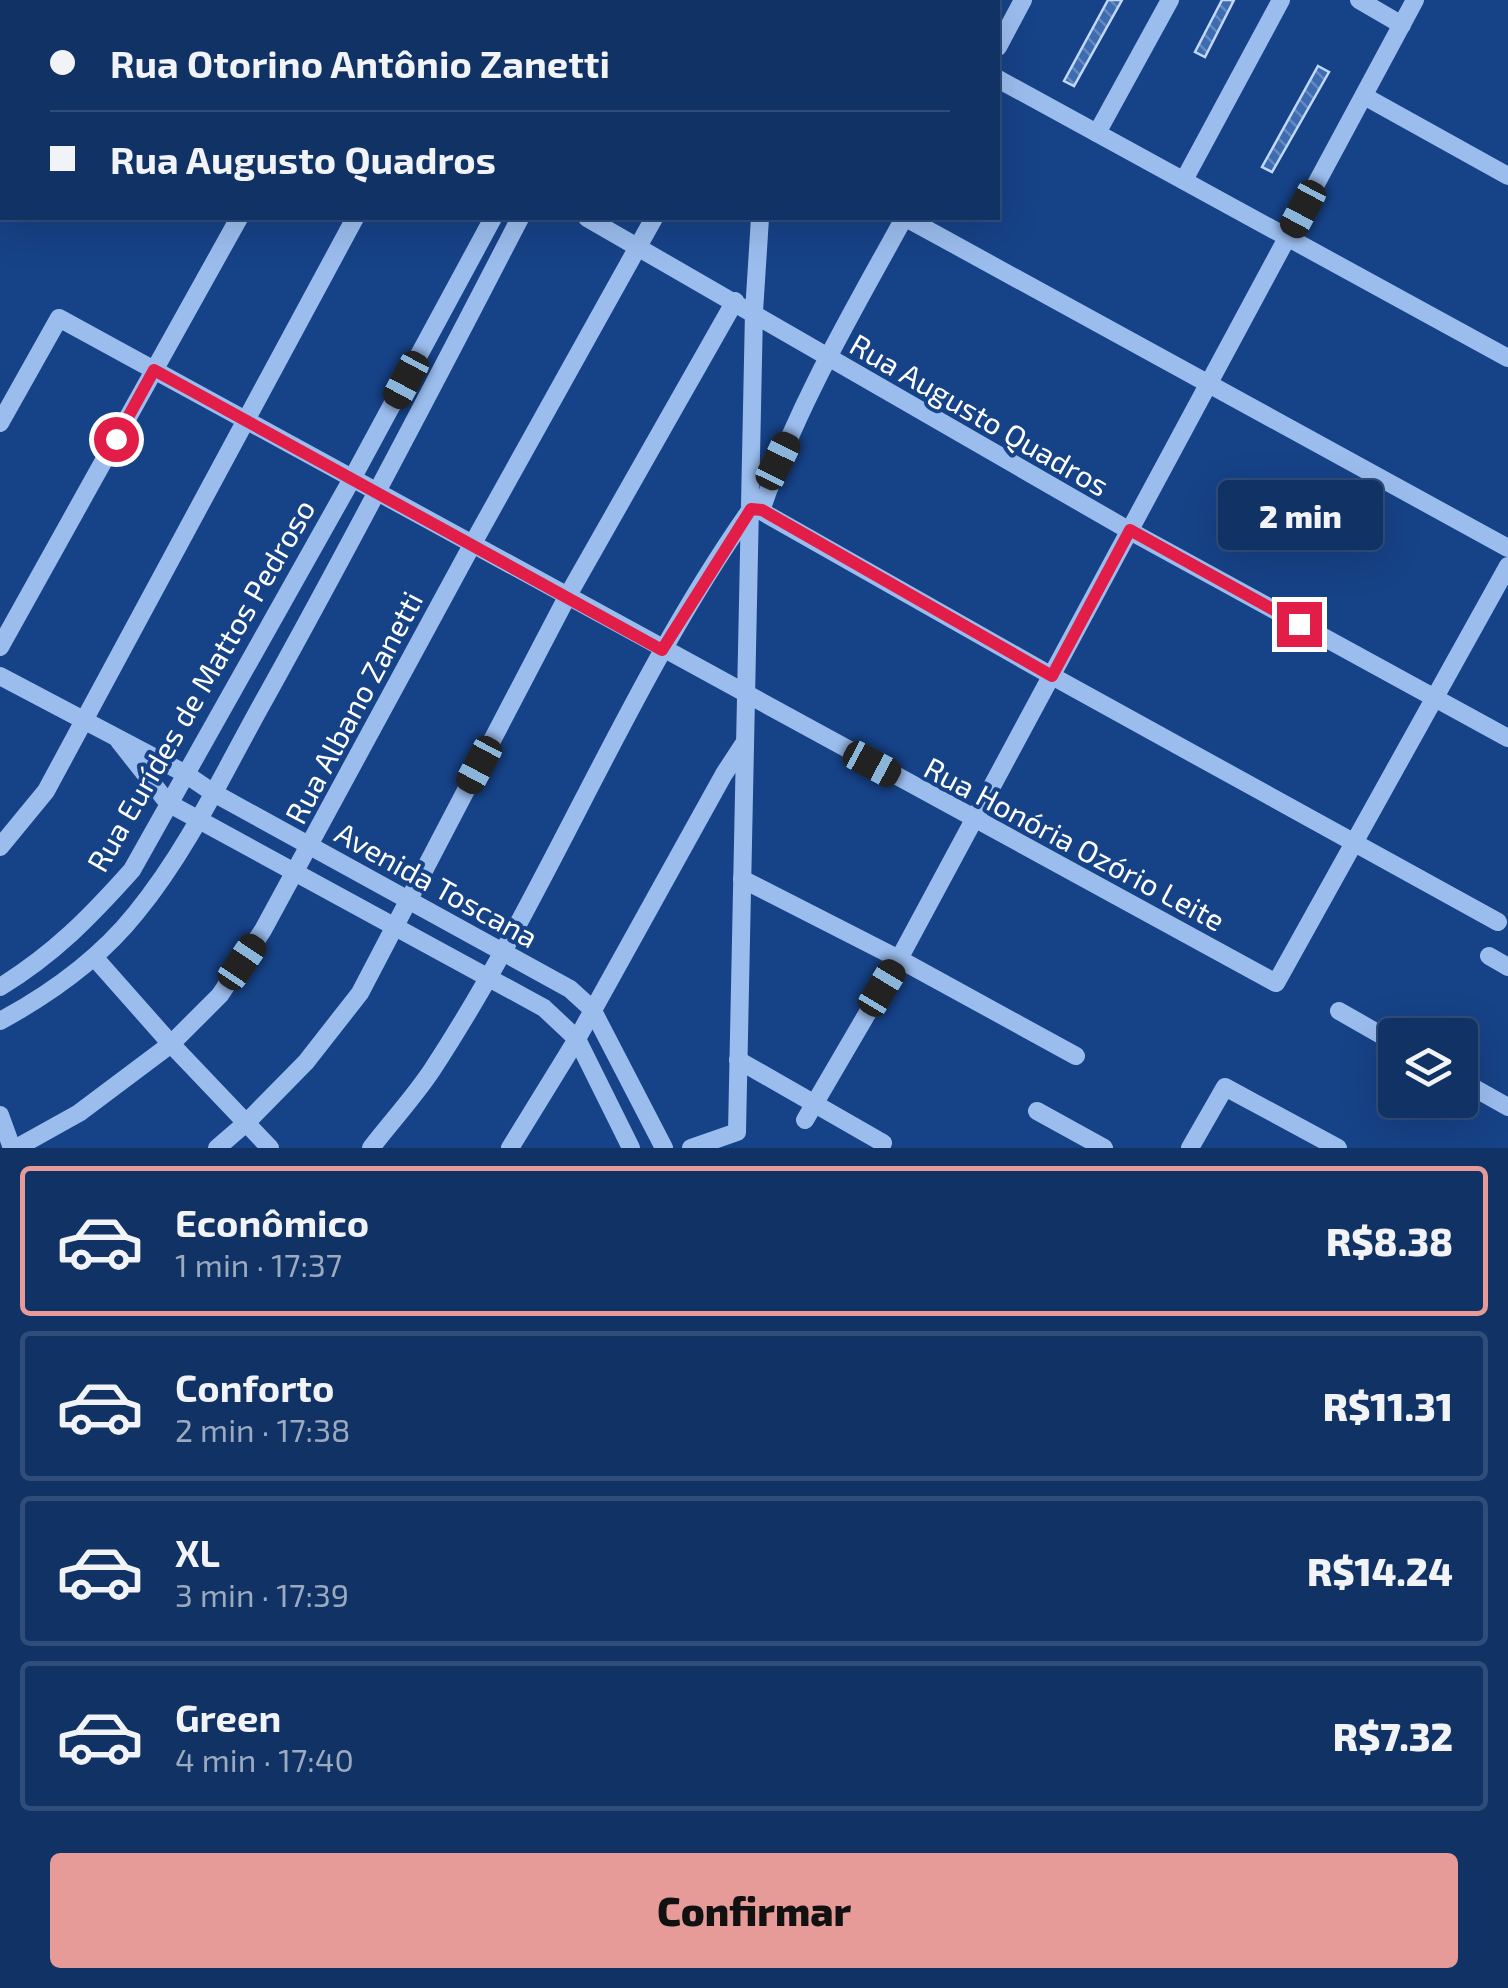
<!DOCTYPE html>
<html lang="pt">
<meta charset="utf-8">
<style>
body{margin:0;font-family:"Exo 2",sans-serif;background:#1e3e6e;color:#f1f3f6;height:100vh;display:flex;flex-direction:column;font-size:38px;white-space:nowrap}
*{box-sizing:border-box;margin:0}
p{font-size:32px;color:#9caabf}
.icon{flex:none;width:55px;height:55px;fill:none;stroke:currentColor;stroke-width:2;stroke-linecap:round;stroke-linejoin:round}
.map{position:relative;height:1148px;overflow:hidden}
.sheet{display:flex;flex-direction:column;background:#103265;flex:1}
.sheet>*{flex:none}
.banner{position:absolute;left:0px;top:0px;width:1000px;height:220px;box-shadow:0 10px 40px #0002,0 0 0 2px #304d79;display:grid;align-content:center;height:220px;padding:0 50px;background:#103265}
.controls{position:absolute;left:1378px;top:1018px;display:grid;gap:20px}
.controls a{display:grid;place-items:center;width:100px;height:100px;border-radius:10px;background:#103265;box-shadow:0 10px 40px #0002,0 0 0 2px #304d79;font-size:50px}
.end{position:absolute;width:45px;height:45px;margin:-22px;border:12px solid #e11d48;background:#fff;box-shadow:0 0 0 5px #fff}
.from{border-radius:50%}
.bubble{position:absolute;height:70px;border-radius:10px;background:#103265;box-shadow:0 10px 40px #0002,0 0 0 2px #304d79;font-size:32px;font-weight:800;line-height:70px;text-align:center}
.car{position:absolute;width:30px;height:60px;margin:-30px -15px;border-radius:12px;box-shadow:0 0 8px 2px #0007;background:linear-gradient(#222 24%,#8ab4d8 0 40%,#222 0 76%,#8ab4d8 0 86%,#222 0)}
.banner b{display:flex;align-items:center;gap:35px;height:95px;font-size:38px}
.banner b+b{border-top:2px solid #304d79}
.banner i{width:25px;height:25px;background:#f1f3f6}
ul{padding:18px 0 0;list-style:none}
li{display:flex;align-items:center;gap:30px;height:150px;margin:0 20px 15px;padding:0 30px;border:5px solid #304d79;border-radius:10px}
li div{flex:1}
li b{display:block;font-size:38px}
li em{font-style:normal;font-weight:800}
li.on{border-color:#e69b98}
li>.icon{width:90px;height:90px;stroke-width:1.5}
.button{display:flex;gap:20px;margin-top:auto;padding:20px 50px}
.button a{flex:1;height:115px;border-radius:10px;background:#e69b98;color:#111;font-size:40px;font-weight:800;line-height:115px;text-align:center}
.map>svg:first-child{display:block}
.building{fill:url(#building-back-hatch);stroke:#c1d8fa;stroke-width:2.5}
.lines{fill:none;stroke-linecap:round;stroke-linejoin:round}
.minor{stroke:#9bbdee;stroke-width:18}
.route{stroke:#e11d48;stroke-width:12}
.labels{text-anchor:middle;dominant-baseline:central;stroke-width:8;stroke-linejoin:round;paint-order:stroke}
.street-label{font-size:30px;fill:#fff;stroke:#164287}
</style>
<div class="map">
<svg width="1508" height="1148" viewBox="0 0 1508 1148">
<defs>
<pattern id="building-back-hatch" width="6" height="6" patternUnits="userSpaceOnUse" patternTransform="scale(2.5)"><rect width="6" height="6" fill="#3e6cb1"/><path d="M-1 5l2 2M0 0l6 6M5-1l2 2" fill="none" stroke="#6589c1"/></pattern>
</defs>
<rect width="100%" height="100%" fill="#164287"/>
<g class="building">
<polygon points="1108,0 1122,0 1074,86 1064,81"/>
<polygon points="1222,0 1234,0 1205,57 1195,52"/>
<polygon points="1318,66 1329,72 1272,172 1262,167"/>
</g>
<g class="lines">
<g class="minor">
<polyline points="854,0 858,2"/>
<polyline points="1359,0 1402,25"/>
<polyline points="481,2 483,0"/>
<polyline points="609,2 610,0"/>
<polyline points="642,2 643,0"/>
<polyline points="770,2 770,0"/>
<polyline points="998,47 1023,0"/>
<polyline points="998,79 1508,358"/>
<polyline points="1364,96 1508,176"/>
<polyline points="1097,133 1170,0"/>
<polyline points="1184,180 1281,0"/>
<polyline points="587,218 1130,531 1508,738"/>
<polyline points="906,218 1508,548"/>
<polyline points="0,423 59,318 1276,983 1508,566"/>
<polyline points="761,511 1052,676 1498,922"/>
<path d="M761,511C796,407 852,313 904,218"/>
<polyline points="0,647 239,218"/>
<polyline points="0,676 184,773 212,792 570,989 592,1009 664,1148"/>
<polyline points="119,741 168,803 544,1008 577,1039 631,1148"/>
<polyline points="0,847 46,791 355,218"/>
<polyline points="742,879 899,959 1076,1056"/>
<polyline points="1489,956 1508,967"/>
<polyline points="94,957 171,1044 270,1148"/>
<path d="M0,987C54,954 90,917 132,870L353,477L493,218"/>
<polyline points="1339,1011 1395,1043"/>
<path d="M0,1021C50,994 100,958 136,913C190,847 226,767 268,693C355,536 438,377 520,218"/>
<polyline points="738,1060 883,1143"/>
<polyline points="1460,1080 1508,1107"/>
<polyline points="1037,1111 1104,1148"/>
<polyline points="0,1115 12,1148"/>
<polyline points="805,1120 899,959 1415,0"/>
<polyline points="16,1148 79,1113 171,1044 220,995 263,930 472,545 654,218"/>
<polyline points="217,1148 246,1123 306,1062 360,993 567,597 735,301"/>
<path d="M371,1148C391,1122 414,1097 432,1070C550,890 627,685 751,509"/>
<polyline points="510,1148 577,1039 724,774 745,742"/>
<polyline points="691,1148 737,1132 754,312 760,218"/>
<polyline points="1190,1148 1225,1087 1338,1148"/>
</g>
</g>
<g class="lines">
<polyline class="route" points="116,439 154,370 662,650 751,509 762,510 1052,676 1130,530 1299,624"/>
</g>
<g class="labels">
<g class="street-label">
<text transform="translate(980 414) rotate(30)">Rua Augusto Quadros</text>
<text transform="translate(200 685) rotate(-60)">Rua Eurídes de Mattos Pedroso</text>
<text transform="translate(353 707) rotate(-62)">Rua Albano Zanetti</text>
<text transform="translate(1075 843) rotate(28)">Rua Honória Ozório Leite</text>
<text transform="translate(437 884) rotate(29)">Avenida Toscana</text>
</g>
</g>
</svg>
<div class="controls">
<a><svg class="icon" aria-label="layers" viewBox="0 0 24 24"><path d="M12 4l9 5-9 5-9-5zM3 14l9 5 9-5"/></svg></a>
</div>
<i class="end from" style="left:116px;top:439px"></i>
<i class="end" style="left:1299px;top:624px"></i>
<div class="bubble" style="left:1218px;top:480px;width:165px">2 min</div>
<i class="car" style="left:1303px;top:209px;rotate:208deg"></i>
<i class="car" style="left:406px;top:380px;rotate:208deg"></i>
<i class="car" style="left:778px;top:461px;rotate:26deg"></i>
<i class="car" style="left:872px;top:764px;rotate:118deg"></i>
<i class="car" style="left:479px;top:765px;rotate:208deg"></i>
<i class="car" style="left:242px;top:962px;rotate:34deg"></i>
<i class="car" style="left:882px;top:988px;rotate:31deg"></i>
<div class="banner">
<b><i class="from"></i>Rua Otorino Antônio Zanetti</b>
<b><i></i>Rua Augusto Quadros</b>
</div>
</div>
<section class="sheet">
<ul>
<li class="on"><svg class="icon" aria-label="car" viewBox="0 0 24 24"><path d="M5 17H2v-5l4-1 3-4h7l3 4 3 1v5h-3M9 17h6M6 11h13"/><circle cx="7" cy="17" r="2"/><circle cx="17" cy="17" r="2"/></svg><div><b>Econômico</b><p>1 min · 17:37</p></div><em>R$8.38</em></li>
<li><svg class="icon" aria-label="car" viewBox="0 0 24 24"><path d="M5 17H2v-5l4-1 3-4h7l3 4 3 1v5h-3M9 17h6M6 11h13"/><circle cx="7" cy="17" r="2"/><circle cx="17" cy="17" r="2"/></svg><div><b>Conforto</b><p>2 min · 17:38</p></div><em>R$11.31</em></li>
<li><svg class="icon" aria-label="car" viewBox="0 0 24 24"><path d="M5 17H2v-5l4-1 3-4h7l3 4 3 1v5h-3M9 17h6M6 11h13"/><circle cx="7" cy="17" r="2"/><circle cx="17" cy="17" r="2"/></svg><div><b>XL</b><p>3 min · 17:39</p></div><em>R$14.24</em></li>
<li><svg class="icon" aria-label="car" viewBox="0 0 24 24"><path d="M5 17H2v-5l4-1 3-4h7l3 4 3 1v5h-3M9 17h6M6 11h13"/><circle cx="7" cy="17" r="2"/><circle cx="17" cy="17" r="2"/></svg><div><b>Green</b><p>4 min · 17:40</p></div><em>R$7.32</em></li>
</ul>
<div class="button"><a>Confirmar</a></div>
</section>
